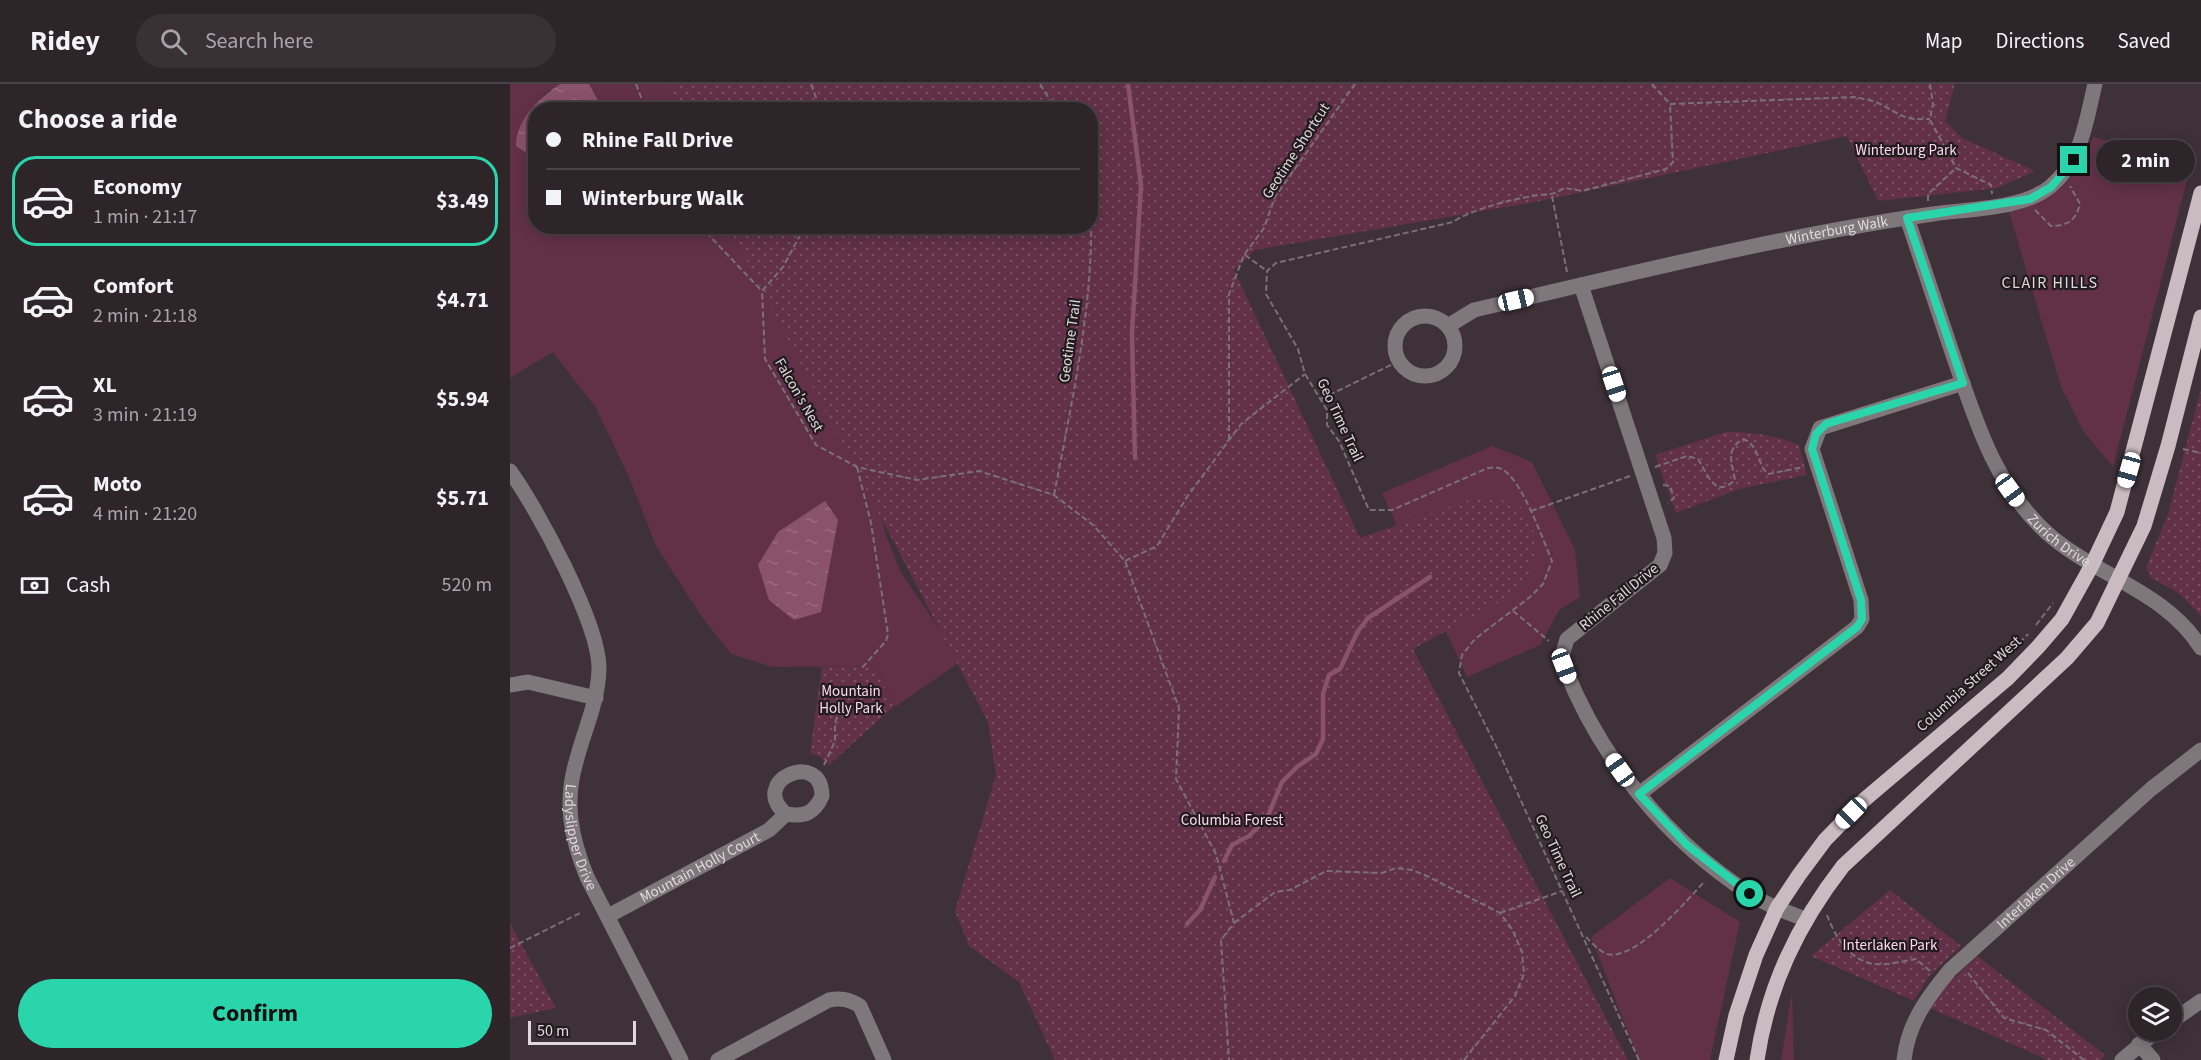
<!DOCTYPE html>
<meta charset="utf-8">
<style>
body{margin:0;font-family:"Source Sans 3",sans-serif;background:#3a3135;color:#f1f3f6;height:100vh;display:flex;flex-direction:column;font-size:22px;white-space:nowrap}
*{box-sizing:border-box;margin:0}
p{font-size:20px;color:#a7a5a8}
.icon{flex:none;width:33px;height:33px;fill:none;stroke:currentColor;stroke-width:2;stroke-linecap:round;stroke-linejoin:round}
.map{position:relative;flex:1;overflow:hidden}
.side{display:flex;flex-direction:column;background:#2e2529;width:510px}
.side>*{flex:none}
.banner{position:absolute;left:18px;top:18px;width:570px;height:132px;border-radius:24px;box-shadow:0 3px 15px #0003,0 0 0 2px #494246;display:grid;align-content:center;height:132px;padding:0 18px;background:#2e2529}
.tools{position:absolute;left:1618px;top:903px;display:grid;gap:12px}
.tools a{display:grid;place-items:center;width:54px;height:54px;border-radius:50%;background:#2e2529;box-shadow:0 3px 15px #0003,0 0 0 2px #494246;font-size:30px}
.scale{position:absolute;left:18px;bottom:15px;width:108px;box-sizing:border-box;padding-left:6px;border:3px solid #e0d8db;border-top:0;font-size:16px;line-height:21px;white-space:nowrap;color:#e0d8db;-webkit-text-stroke:4px #211b1d;paint-order:stroke}
.end{position:absolute;width:27px;height:27px;margin:-14px;border:8px solid #2ad5ac;background:#111;box-shadow:0 0 0 3px #111}
.from{border-radius:50%}
.bubble{position:absolute;height:42px;border-radius:21px;background:#2e2529;box-shadow:0 3px 15px #0003,0 0 0 2px #494246;font-size:20px;font-weight:700;line-height:42px;text-align:center}
.car{position:absolute;width:18px;height:36px;margin:-18px -9px;border-radius:8px;box-shadow:0 0 4px 2px #0007;background:linear-gradient(#fff 24%,#345 0 40%,#fff 0 76%,#345 0 86%,#fff 0)}
.banner b{display:flex;align-items:center;gap:21px;height:57px;font-size:22px}
.banner b+b{border-top:2px solid #494246}
.banner i{width:15px;height:15px;background:#f1f3f6}
ul{padding:0;list-style:none}
li{display:flex;align-items:center;gap:18px;height:90px;margin:0 12px 9px;padding:0 6px;border:3px solid transparent;border-radius:24px}
li div{flex:1}
li b{display:block;font-size:22px}
li em{font-style:normal;font-weight:700}
li.on{border-color:#2ad5ac}
li>.icon{width:54px;height:54px;stroke-width:1.5}
h2{padding:0 18px;font-size:27px;line-height:72px}
.pay{display:flex;align-items:center;gap:15px;height:66px;padding:0 18px;font-size:22px}
.pay p{margin-inline-start:auto}
.primary-button{display:flex;gap:12px;margin-top:auto;padding:12px 18px}
.primary-button a{flex:1;height:69px;border-radius:36px;background:#2ad5ac;color:#111;font-size:24px;font-weight:700;line-height:69px;text-align:center}
header{display:flex;align-items:center;gap:36px;box-sizing:border-box;height:84px;padding:0 30px;background:#2e2529;border-bottom:2px solid #494246}
header strong{font-size:28px}
nav{display:flex;gap:33px;margin-inline-start:auto;font-size:21px}
.search{width:420px;height:54px;background:#3a3135;display:flex;align-items:center;gap:15px;box-sizing:border-box;padding:0 21px;border-radius:33px;color:#a7a5a8;font-size:22px}
main{display:flex;flex:1;min-height:0}
.map>svg:first-child{display:block}
.grass{fill:#623148}
.park{fill:url(#park-dots)}
.water{fill:url(#water-ripples)}
.lines{fill:none;stroke-linecap:round;stroke-linejoin:round}
.stream{stroke:#8a526b;stroke-width:4.5}
.path{stroke:#7b7075;stroke-width:2;stroke-dasharray:6 3;stroke-linecap:butt}
.minor{stroke:#7f787b;stroke-width:15}
.major{stroke:#c9bbc0;stroke-width:15}
.route{stroke:#2ad5ac;stroke-width:8}
.labels{text-anchor:middle;dominant-baseline:central;stroke-width:4.5;stroke-linejoin:round;paint-order:stroke}
.park-label{font-size:15px;fill:#fdd9e8;stroke:#211b1d}
.street-label{font-size:15px;fill:#e0d8db;stroke:#211b1d}
.neighbourhood-label{font-size:16px;letter-spacing:1.5px;fill:#e0d8db;stroke:#211b1d}
</style>
<header>
<strong>Ridey</strong>
<div class="search"><svg class="icon" aria-label="search" viewBox="0 0 24 24"><circle cx="10" cy="10" r="6"/><path d="M15 15l6 6"/></svg>Search here</div>
<nav><a>Map</a><a>Directions</a><a>Saved</a></nav>
</header>
<main>
<section class="side">
<h2>Choose a ride</h2>
<ul>
<li class="on"><svg class="icon" aria-label="car" viewBox="0 0 24 24"><path d="M5 17H2v-5l4-1 3-4h7l3 4 3 1v5h-3M9 17h6M6 11h13"/><circle cx="7" cy="17" r="2"/><circle cx="17" cy="17" r="2"/></svg><div><b>Economy</b><p>1 min · 21:17</p></div><em>$3.49</em></li>
<li><svg class="icon" aria-label="car" viewBox="0 0 24 24"><path d="M5 17H2v-5l4-1 3-4h7l3 4 3 1v5h-3M9 17h6M6 11h13"/><circle cx="7" cy="17" r="2"/><circle cx="17" cy="17" r="2"/></svg><div><b>Comfort</b><p>2 min · 21:18</p></div><em>$4.71</em></li>
<li><svg class="icon" aria-label="car" viewBox="0 0 24 24"><path d="M5 17H2v-5l4-1 3-4h7l3 4 3 1v5h-3M9 17h6M6 11h13"/><circle cx="7" cy="17" r="2"/><circle cx="17" cy="17" r="2"/></svg><div><b>XL</b><p>3 min · 21:19</p></div><em>$5.94</em></li>
<li><svg class="icon" aria-label="car" viewBox="0 0 24 24"><path d="M5 17H2v-5l4-1 3-4h7l3 4 3 1v5h-3M9 17h6M6 11h13"/><circle cx="7" cy="17" r="2"/><circle cx="17" cy="17" r="2"/></svg><div><b>Moto</b><p>4 min · 21:20</p></div><em>$5.71</em></li>
</ul>
<div class="pay"><svg class="icon" aria-label="cash" viewBox="0 0 24 24"><path d="M3 7h18v10H3z"/><circle cx="12" cy="12" r="2"/></svg>Cash<p>520 m</p></div>
<div class="primary-button"><a>Confirm</a></div>
</section>
<div class="map">
<svg width="1691" height="976" viewBox="0 0 1691 976">
<defs>
<pattern id="park-dots" width="8" height="8" patternUnits="userSpaceOnUse" patternTransform="scale(1.5)"><rect width="8" height="8" fill="#623148"/><path d="M2 2h.1M6 6h.1" fill="none" stroke="#784e62" stroke-width="1.8" stroke-linecap="round"/></pattern>
<pattern id="water-ripples" width="26" height="14" patternUnits="userSpaceOnUse" patternTransform="scale(1.5)"><rect width="26" height="14" fill="#8a526b"/><path d="M2 4q2-2 4 0t4 0M15 11q2-2 4 0t4 0" fill="none" stroke="#9a6a80"/></pattern>
</defs>
<rect width="100%" height="100%" fill="#3e3137"/>
<g class="grass">
<polygon points="0,0 50,0 33,11 6,62 25,75 26,142 230,143 364,385 374,446 390,487 451,577 385,623 365,582 262,583 221,570 192,533 146,462 119,393 86,324 43,268 0,294"/>
<polygon points="79,0 161,0 171,25 88,25 89,17"/>
<path d="M1583,53L1681,81L1603,383L1574,348L1551,303L1499,128C1548,116 1563,98 1583,53Z"/>
<polygon points="982,362 1022,378 1065,466 1070,513 1049,526 1030,561 957,593 872,409"/>
<polygon points="1160,794 1230,838 1200,976 1129,976 1081,853"/>
<polygon points="1282,907 1284,976 1271,976"/>
</g>
<g class="park">
<polygon points="159,0 1445,0 1435,37 1452,54 1525,87 1487,104 1368,117 1337,52 1030,117 745,166 724,186 850,454 965,414 1008,418 1029,458 1015,504 903,565 1118,976 545,976 509,898 459,862 445,827 486,691 478,638 219,143 580,142 580,26 169,25"/>
<polygon points="1691,305 1691,532 1670,510 1640,493 1636,484 1658,430"/>
<path d="M1216,348C1241,348 1265,351 1289,361L1297,391L1229,405L1166,429L1145,371Z"/>
<polygon points="365,582 384,622 319,681 309,672 300,669 312,583"/>
<polygon points="1380,806 1451,862 1419,892 1404,917 1301,872"/>
<polygon points="0,839 46,924 0,934"/>
<polygon points="1467,872 1595,971 1591,976 1538,976 1420,924 1441,897"/>
</g>
<g class="water">
<path d="M50,0H79L89,18L88,25L26,26L25,75L6,62C6,36 29,14 50,0Z"/>
<polygon points="315,417 328,436 311,528 284,536 259,516 248,481 268,448"/>
</g>
<g class="lines">
<g class="stream">
<polyline points="618,0 631,101 622,249 625,374"/>
<polyline points="714,777 722,761 739,752 757,734 772,698 788,682 806,670 813,655 813,610 819,591 830,585 848,547 858,534 920,493"/>
<polyline points="677,840 690,826 705,793"/>
</g>
<g class="path">
<polyline points="126,0 136,26"/>
<polyline points="301,0 308,19 307,26"/>
<polyline points="530,0 546,26"/>
<polyline points="1142,0 1160,20"/>
<polyline points="1420,0 1423,20 1420,35"/>
<path d="M1160,20L1345,13C1354,15 1366,17 1374,22C1395,33 1394,36 1420,35"/>
<polyline points="1420,36 1446,84 1481,101 1482,110"/>
<polyline points="1042,112 1057,188"/>
<polyline points="1418,117 1418,110 1446,84"/>
<path d="M1525,126L1541,142C1558,142 1566,136 1570,120L1560,102"/>
<polyline points="190,142 252,207"/>
<polyline points="295,142 273,183 252,207 255,275 306,361 347,383 407,396 469,387 544,411 583,441 615,477 669,624 666,695 706,770 724,839 711,856 719,976"/>
<polyline points="735,171 757,187"/>
<polyline points="811,315 889,277"/>
<polyline points="719,356 719,210 734,171 754,144 765,113 845,0"/>
<polyline points="1673,365 1691,369"/>
<polyline points="347,383 361,439 378,550 376,557 351,585"/>
<path d="M1145,383L1177,372L1188,375C1198,391 1205,415 1225,396C1222,379 1215,365 1233,355C1250,361 1246,379 1258,390L1294,383"/>
<polyline points="1153,401 1160,402 1164,414 1158,419"/>
<path d="M544,411C563,311 587,207 580,104"/>
<polyline points="1021,427 1120,392"/>
<polyline points="615,477 647,462 677,413 731,340 795,290"/>
<polyline points="1003,527 1039,557"/>
<polyline points="1526,541 1543,519"/>
<polyline points="1485,585 1518,550"/>
<polyline points="314,681 325,657 325,639 331,622"/>
<polyline points="990,829 1052,807"/>
<path d="M1317,831C1324,850 1337,873 1359,879C1372,883 1393,877 1406,875L1420,887"/>
<polyline points="724,839 765,808 780,806 816,787 872,789 886,784 902,786 917,792 990,829 1002,845 1012,868 1014,890 1005,912 954,976"/>
<path d="M1076,853C1082,859 1089,867 1097,870C1125,878 1178,815 1195,797"/>
<polyline points="0,864 72,828"/>
<polyline points="1458,889 1494,934 1536,946 1574,976"/>
<path d="M1129,976L987,664L949,589L952,571L965,555L1020,513L1033,500L1042,477C1033,456 1014,402 996,388C990,383 985,383 978,384L882,426H859L829,357L817,341V326L795,290L788,265L756,210L757,187L766,179L943,138C960,126 1002,115 1023,112C1038,109 1040,113 1054,104L1072,107L1156,85L1163,78L1160,20"/>
</g>
<g class="minor">
<path id="s1" d="M1397,134C1412,179 1427,223 1442,268C1465,334 1483,399 1536,448C1583,491 1656,507 1691,564"/>
<path d="M1071,201L1154,454L1155,469L1150,481L1057,555L1052,572L1054,582C1090,674 1156,756 1240,810C1257,821 1276,828 1295,835"/>
<circle cx="915" cy="262" r="30"/>
<path id="s2" d="M938,242L964,226C1116,191 1268,152 1423,130C1457,125 1515,125 1541,102C1572,76 1576,37 1585,0"/>
<path id="s3" d="M0,387C27,424 90,541 89,585C88,619 74,646 66,678C54,719 61,754 77,793L171,976"/>
<polyline points="0,601 18,598 86,614"/>
<polyline points="1129,710 1347,543 1352,535 1351,516 1302,365 1310,344 1453,299"/>
<path id="s4" d="M98,832L259,746L276,730C294,733 304,730 312,712C312,664 237,697 276,730"/>
<polyline points="1662,937 1691,917"/>
<polyline points="1629,960 1643,976"/>
<path d="M208,976L319,916C331,914 339,915 350,922L374,976"/>
<path id="s5" d="M1394,976C1398,939 1417,914 1440,886L1641,705L1691,666"/>
<polyline points="1612,976 1648,946"/>
</g>
<g class="major">
<polyline points="1216,976 1226,931 1246,871 1267,824 1289,791 1315,756 1354,716 1498,594 1528,563 1552,535 1582,481 1607,428 1691,109"/>
<path d="M1247,976C1258,902 1288,840 1333,782L1557,574L1587,539L1634,442L1658,362L1691,233"/>
</g>
</g>
<g class="lines">
<polyline class="route" points="1240,810 1177,761 1129,710 1347,543 1352,535 1351,516 1302,365 1306,350 1316,340 1453,299 1397,134 1520,115 1541,103 1564,76"/>
</g>
<g class="labels">
<g class="park-label">
<text x="1396" y="66">Winterburg Park</text>
<text x="341" y="607">Mountain<tspan x="341" dy="17">Holly Park</tspan></text>
<text x="722" y="736">Columbia Forest</text>
<text x="1380" y="861">Interlaken Park</text>
</g>
<g class="street-label">
<text transform="translate(786 67) rotate(-57)">Geotime Shortcut</text>
<text stroke="none"><textPath href="#s2" startOffset="402">Winterburg Walk</textPath></text>
<text transform="translate(560 257) rotate(-82)">Geotime Trail</text>
<text transform="translate(289 311) rotate(60)">Falcon's Nest</text>
<text transform="translate(830 336) rotate(65)">Geo Time Trail</text>
<text stroke="none"><textPath href="#s1" startOffset="362">Zurich Drive</textPath></text>
<text transform="translate(1109 513) rotate(-39)">Rhine Fall Drive</text>
<text transform="translate(1459 600) rotate(-42)">Columbia Street West</text>
<text stroke="none"><textPath href="#s3" startOffset="392">Ladyslipper Drive</textPath></text>
<text transform="translate(1048 772) rotate(65)">Geo Time Trail</text>
<text stroke="none"><textPath href="#s4" startOffset="104">Mountain Holly Court</textPath></text>
<text stroke="none"><textPath href="#s5" startOffset="218">Interlaken Drive</textPath></text>
</g>
<g class="neighbourhood-label">
<text x="1540" y="199">CLAIR HILLS</text>
</g>
</g>
</svg>
<div class="tools">
<a><svg class="icon" aria-label="layers" viewBox="0 0 24 24"><path d="M12 4l9 5-9 5-9-5zM3 14l9 5 9-5"/></svg></a>
</div>
<div class="scale">50 m</div>
<i class="end from" style="left:1240px;top:810px"></i>
<i class="end" style="left:1564px;top:76px"></i>
<div class="bubble" style="left:1586px;top:56px;width:99px">2 min</div>
<i class="car" style="left:1006px;top:216px;rotate:77deg"></i>
<i class="car" style="left:1104px;top:300px;rotate:162deg"></i>
<i class="car" style="left:1619px;top:386px;rotate:196deg"></i>
<i class="car" style="left:1500px;top:406px;rotate:144deg"></i>
<i class="car" style="left:1054px;top:582px;rotate:159deg"></i>
<i class="car" style="left:1110px;top:686px;rotate:325deg"></i>
<i class="car" style="left:1341px;top:729px;rotate:225deg"></i>
<div class="banner">
<b><i class="from"></i>Rhine Fall Drive</b>
<b><i></i>Winterburg Walk</b>
</div>
</div>
</main>
